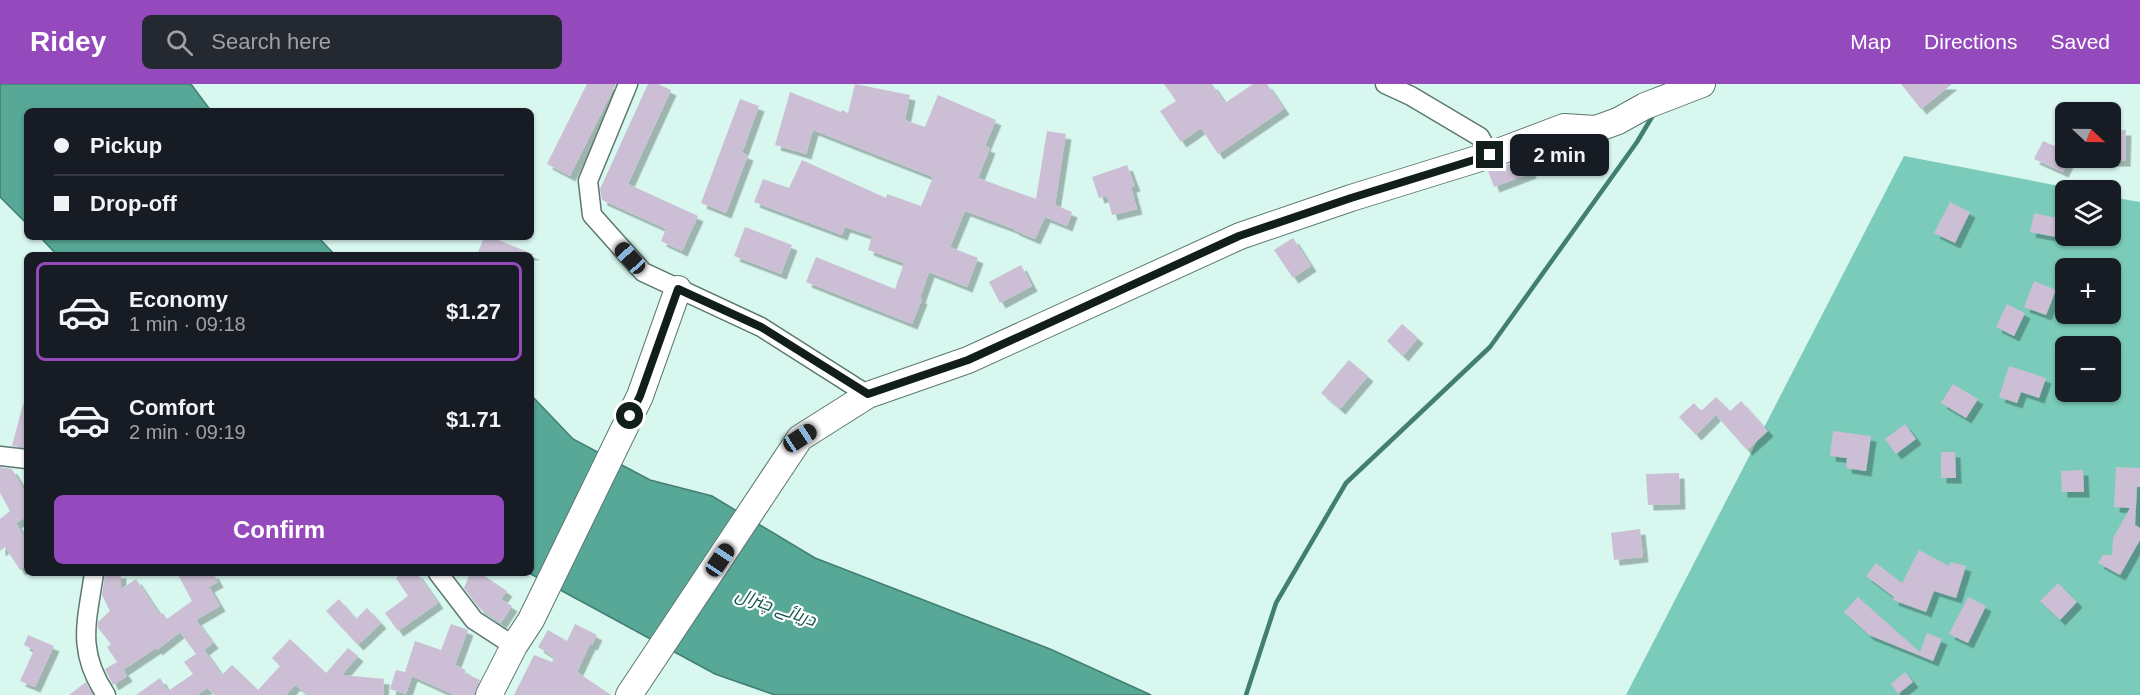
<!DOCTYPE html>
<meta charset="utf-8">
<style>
body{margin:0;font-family:Arial,Cairo,sans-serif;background:#242831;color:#f1f3f6;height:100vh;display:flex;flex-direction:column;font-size:22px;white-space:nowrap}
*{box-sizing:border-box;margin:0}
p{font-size:20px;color:#9ea1a6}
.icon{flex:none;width:33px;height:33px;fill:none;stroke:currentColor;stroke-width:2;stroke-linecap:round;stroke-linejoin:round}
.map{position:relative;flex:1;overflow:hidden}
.drawer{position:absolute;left:24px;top:168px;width:510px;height:324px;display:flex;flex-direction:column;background:#171b24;border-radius:9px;box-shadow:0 2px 4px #0004}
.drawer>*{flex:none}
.guide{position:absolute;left:24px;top:24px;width:510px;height:132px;border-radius:9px;box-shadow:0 2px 4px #0004;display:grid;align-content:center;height:132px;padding:0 30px;background:#171b24}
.needle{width:39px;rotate:112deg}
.fabs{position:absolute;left:2055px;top:18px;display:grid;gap:12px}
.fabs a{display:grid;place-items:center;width:66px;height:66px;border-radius:9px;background:#171b24;box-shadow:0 2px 4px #0004;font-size:30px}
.end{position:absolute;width:27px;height:27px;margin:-14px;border:8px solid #121e1b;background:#fff;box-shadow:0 0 0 3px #fff}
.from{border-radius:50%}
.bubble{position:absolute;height:42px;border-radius:9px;background:#171b24;box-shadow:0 2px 4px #0004;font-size:20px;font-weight:700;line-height:42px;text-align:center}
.car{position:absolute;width:18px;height:36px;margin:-18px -9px;border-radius:8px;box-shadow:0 0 4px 2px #0007;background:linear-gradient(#222 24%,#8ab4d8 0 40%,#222 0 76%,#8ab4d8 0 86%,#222 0)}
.guide b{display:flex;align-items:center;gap:21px;height:57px;font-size:22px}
.guide b+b{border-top:2px solid #363941}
.guide i{width:15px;height:15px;background:#f1f3f6}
ul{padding:10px 0 0;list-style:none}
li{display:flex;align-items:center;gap:18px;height:99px;margin:0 12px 9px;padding:0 18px;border:3px solid transparent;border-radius:9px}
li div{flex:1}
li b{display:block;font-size:22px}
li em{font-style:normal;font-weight:700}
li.selected{border-color:#944abc}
li>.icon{width:54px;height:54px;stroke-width:1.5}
.action{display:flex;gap:12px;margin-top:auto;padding:12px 30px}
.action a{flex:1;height:69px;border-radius:9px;background:#944abc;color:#fff;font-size:24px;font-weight:700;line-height:69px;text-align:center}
header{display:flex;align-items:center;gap:36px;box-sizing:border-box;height:84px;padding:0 30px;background:#944abc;color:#fff}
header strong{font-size:28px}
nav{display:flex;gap:33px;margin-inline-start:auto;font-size:21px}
.search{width:420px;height:54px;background:#242831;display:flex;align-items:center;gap:15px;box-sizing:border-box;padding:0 21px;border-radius:9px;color:#9ea1a6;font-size:22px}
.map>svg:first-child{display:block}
.forest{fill:#7acbb9;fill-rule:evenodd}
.water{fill:#57a897;stroke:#427f72;stroke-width:1.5}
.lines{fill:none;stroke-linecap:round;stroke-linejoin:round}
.stream{stroke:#427f72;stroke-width:4.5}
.building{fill:#ccbfd5;filter:url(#shadow)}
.street-casing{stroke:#5c7871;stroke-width:21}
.secondary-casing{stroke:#5c7871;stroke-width:28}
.street{stroke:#fff;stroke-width:18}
.secondary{stroke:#fff;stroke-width:26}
.route{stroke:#121e1b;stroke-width:8}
.labels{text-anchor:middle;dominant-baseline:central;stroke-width:4.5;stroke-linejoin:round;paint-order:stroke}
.water-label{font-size:18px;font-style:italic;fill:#10554a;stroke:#fff}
</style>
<header>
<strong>Ridey</strong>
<div class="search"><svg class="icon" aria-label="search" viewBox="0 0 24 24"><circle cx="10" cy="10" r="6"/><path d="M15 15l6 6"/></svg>Search here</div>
<nav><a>Map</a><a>Directions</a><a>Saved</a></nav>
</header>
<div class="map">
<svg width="2140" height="611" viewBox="0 0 2140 611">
<defs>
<filter id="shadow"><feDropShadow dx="5.5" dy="5.5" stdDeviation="0" flood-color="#0004"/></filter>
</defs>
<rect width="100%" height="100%" fill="#d8f7ef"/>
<path class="forest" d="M1904,72L2080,106H2066V152H2110L2111,113L2140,118V611H1626ZM2066,184H2110V230H2066ZM2066,262H2110V308H2066Z"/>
<g class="water">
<polygon points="0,0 191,0 211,27 27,27 27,140 0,113"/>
<polygon points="40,153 318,153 335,171 57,171"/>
<polygon points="531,311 573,355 650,396 712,412 815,474 1050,565 1151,611 775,611 715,590 529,489 531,489"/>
</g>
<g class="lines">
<polyline class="stream" points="1246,611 1276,519 1346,399 1490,263 1637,58 1655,28"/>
</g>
<g class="building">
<polygon points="587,0 616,0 570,92 547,80"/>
<polygon points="648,0 658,0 671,6 628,100 698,132 682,167 661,157 666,145 602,116 600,105"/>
<polygon points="855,0 910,11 905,36 925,43 938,11 996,36 985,62 990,64 978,94 1036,115 1047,47 1066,50 1055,121 1072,128 1067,142 1045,133 1035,155 1014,146 1014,145 965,127 950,163 978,174 967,203 929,188 920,214 922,215 912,240 806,198 816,173 895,205 904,179 868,166 872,152 845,143 842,151 754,118 763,95 789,104 802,76 886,114 887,110 921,122 933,93 813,46 806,70 775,61 790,8 841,28 842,26 848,29"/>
<polygon points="1164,0 1212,0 1225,19 1253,0 1267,0 1284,25 1218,70 1201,44 1181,58 1160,27 1176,17"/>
<polygon points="1901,0 1952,0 1921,25"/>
<polygon points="740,15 759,22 742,69 748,71 726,129 701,119"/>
<polygon points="2110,46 2126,46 2125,77 2110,77"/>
<polygon points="2043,57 2066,67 2066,74 2070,74 2063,88 2034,75"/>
<polygon points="1526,74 1531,89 1494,103 1488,87"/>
<polygon points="1127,81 1135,102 1131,103 1137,125 1112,131 1107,112 1099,114 1092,93"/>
<polygon points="1950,118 1970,128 1955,159 1934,149"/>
<polygon points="2034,129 2066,136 2066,155 2030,148"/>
<polygon points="745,143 792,161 781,190 734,172"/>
<polygon points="484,153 491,153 535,171 477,171"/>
<polygon points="1293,154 1311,182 1293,194 1274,166"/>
<polygon points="1021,181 1032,202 1000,219 989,198"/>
<polygon points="2034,197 2056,206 2046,231 2024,223"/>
<polygon points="2007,220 2025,229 2014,252 1996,243"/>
<polygon points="1402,240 1418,254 1403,272 1387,257"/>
<polygon points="1349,276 1368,292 1340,325 1321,309"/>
<polygon points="2009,282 2046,294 2039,314 2021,308 2017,319 1999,313"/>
<polygon points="1953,300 1978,315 1966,334 1941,319"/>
<polygon points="1716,313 1730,327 1741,317 1768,347 1747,366 1716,331 1696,351 1679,333 1694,319 1701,327"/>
<polygon points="23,320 27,321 27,364 12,362"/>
<polygon points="1905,340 1916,355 1896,370 1885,355"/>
<polygon points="1833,347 1871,352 1866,387 1846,384 1847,374 1830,372"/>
<polygon points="1941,368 1955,368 1956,394 1941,394"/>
<polygon points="0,383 12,385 27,411 27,432 16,439 27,457 27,481 20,486 5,463 0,467 0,435 10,427 0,409"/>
<polygon points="2116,383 2140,384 2140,403 2137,403 2135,441 2140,444 2140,456 2120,491 2098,479 2103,471 2112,471 2113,454 2130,424 2114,423"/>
<polygon points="2083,386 2084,408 2062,408 2061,387"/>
<polygon points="1679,389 1680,420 1648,421 1646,390"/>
<polygon points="1640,445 1643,473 1614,476 1611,449"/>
<polygon points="1919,466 1949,482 1951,478 1966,482 1956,514 1934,507 1926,528 1893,516 1894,513 1866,492 1876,479 1902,499"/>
<polygon points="105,489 121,489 121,505 136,495 160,531 163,529 167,535 192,517 177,489 213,489 218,498 209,503 220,522 196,536 213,559 204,566 222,591 232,581 258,606 280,582 272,574 290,555 326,589 348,564 358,572 342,591 384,595 383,611 309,611 295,601 286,611 215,611 207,604 197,611 136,611 160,594 168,607 193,590 184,578 196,570 180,548 157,566 156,564 123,586 127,592 113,601 105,585 117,578 107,563 111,560 98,544 98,538 110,527 102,511"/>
<polygon points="402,489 417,489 438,519 398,547 385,529 408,512 396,494"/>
<polygon points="470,489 480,489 507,507 501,515 512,522 501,539 479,524 464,504"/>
<polygon points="2058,499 2077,518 2060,536 2040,517"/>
<polygon points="1858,513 1920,568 1927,549 1942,555 1933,577 1869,551 1844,528"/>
<polygon points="1968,513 1986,522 1968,559 1949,550"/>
<polygon points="339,515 356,535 367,524 381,539 358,561 326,527"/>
<polygon points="451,540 468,546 455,581 466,586 464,589 480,596 474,611 454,611 412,592 406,610 390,605 396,586 405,588 415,557 441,566"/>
<polygon points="575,540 597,551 592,561 590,560 577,588 611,611 514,611 534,571 552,578 554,573 538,563 548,546 567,557"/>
<polygon points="28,551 54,562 35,603 20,597 34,566 24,561"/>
<polygon points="1905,588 1913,598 1898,610 1891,600"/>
<polygon points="86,598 93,611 69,611"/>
</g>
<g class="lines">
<g class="street-casing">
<g id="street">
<polyline points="628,0 588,97 592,131 643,188 761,243 868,311"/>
<polyline points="1385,0 1411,12 1480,53 1490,71"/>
<polyline points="0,372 27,375"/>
<path d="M94,489C87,538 76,566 106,611"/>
<polyline points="438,489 474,536 514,562"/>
</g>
</g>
<g class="secondary-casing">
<g id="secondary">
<polyline points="489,611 514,562 531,536 640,312 678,205"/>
<polyline points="629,611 800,354 868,311 968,276 1240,152 1351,114 1490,71 1564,43 1596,45 1618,37 1645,22 1702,0"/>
</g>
</g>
<use href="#street" class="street"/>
<use href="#secondary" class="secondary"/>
</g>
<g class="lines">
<polyline class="route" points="630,332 640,312 678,205 761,243 868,310 968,276 1239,152 1351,114 1490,71"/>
</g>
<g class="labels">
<g class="water-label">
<text transform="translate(776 523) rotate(19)">دریائے چترال</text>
</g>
</g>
</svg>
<div class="fabs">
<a><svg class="needle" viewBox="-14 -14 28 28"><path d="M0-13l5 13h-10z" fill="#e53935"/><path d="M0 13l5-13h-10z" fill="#9ea1a6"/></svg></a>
<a><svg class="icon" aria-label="layers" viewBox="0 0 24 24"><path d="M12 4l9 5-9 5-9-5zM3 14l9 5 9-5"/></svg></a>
<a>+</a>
<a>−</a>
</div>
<i class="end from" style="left:630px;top:332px"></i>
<i class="end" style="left:1490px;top:71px"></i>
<div class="bubble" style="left:1510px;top:50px;width:99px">2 min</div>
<i class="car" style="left:630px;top:174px;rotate:318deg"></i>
<i class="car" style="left:800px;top:354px;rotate:57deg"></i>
<i class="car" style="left:720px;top:476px;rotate:34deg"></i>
<div class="guide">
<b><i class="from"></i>Pickup</b>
<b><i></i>Drop-off</b>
</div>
<section class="drawer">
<ul>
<li class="selected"><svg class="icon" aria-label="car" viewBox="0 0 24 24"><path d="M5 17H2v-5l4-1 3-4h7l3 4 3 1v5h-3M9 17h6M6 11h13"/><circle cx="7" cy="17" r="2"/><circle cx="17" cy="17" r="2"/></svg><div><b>Economy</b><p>1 min · 09:18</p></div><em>$1.27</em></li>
<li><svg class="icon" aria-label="car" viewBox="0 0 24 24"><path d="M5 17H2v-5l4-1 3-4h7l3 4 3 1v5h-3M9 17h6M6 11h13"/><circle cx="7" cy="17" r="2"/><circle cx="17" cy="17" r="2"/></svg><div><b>Comfort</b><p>2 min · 09:19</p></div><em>$1.71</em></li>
</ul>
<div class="action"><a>Confirm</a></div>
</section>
</div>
